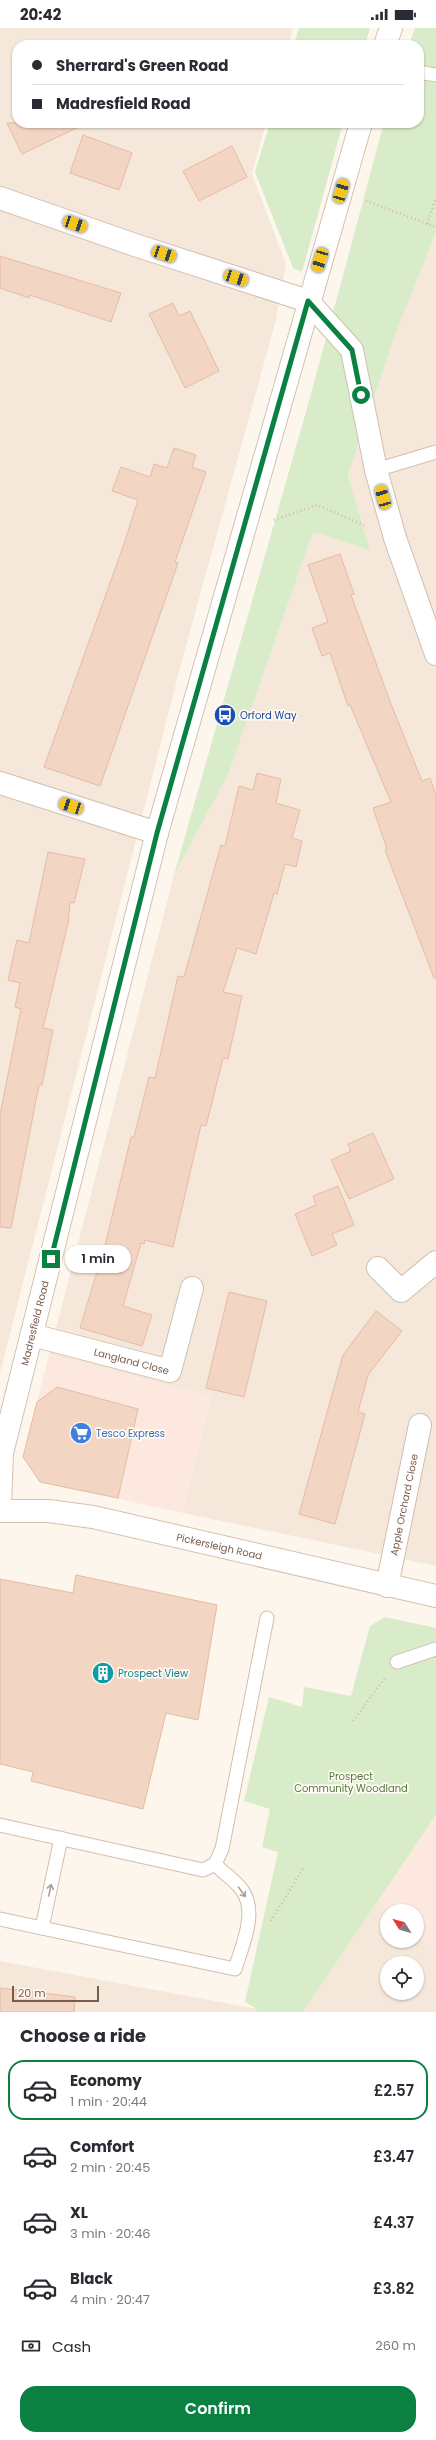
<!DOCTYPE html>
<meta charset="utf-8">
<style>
body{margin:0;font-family:Poppins,sans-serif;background:#f7f7f7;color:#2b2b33;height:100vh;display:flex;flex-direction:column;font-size:15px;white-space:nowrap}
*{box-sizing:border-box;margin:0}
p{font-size:13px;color:#7c7c81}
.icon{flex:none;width:22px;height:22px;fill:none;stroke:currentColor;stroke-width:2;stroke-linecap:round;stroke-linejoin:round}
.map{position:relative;height:1984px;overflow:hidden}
.sheet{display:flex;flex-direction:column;background:#fff;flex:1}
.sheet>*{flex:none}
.hud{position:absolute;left:12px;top:12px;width:412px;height:88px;border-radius:16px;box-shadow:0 1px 3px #0004;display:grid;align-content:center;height:88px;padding:0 20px;background:#fff}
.needle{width:26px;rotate:307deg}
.controls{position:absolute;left:380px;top:1876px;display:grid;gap:8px}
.controls a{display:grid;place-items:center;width:44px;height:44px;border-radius:50%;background:#fff;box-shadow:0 1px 3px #0004;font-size:20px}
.scale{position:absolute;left:12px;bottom:10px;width:87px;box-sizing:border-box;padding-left:4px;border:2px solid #7a5c4d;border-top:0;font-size:11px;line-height:14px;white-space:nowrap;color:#7a5c4d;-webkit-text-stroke:3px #fffaf3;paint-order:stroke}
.end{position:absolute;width:18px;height:18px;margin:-9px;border:5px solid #0b8043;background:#fff;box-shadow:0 0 0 2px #fff}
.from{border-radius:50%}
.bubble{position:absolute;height:28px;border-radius:14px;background:#fff;box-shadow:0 1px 3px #0004;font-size:13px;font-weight:600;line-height:28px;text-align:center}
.car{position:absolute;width:12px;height:24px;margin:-12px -6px;border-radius:5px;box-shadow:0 0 3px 1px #0007;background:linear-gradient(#f5c518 24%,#345 0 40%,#f5c518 0 76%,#345 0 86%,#f5c518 0)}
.hud b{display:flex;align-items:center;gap:14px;height:38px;font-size:15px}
.hud b+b{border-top:1px solid #e1e1e2}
.hud i{width:10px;height:10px;background:#2b2b33}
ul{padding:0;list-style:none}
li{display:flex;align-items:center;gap:12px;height:60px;margin:0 8px 6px;padding:0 12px;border:2px solid transparent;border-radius:16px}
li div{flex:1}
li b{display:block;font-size:15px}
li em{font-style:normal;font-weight:600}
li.on{border-color:#0b8043}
li>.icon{width:36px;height:36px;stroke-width:1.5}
h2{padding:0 20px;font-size:18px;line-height:48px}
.pay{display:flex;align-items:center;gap:10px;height:44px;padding:0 20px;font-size:15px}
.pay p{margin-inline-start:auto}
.button{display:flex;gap:8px;margin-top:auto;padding:8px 20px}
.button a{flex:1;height:46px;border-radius:16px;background:#0b8043;color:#fff;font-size:16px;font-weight:600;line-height:46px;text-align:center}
.status{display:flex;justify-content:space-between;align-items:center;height:28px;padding:0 20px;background:#fff;direction:ltr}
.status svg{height:11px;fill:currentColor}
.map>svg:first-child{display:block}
.residential{fill:#f5e8da;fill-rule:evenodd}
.commercial{fill:#fde8e0}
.green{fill:#d8ecc9}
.building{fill:#f3d5c3;stroke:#e6bba3}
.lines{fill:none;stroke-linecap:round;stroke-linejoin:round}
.lane-casing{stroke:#d1beb0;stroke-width:15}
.street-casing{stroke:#d1beb0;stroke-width:24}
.secondary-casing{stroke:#d6c0b0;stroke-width:24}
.path{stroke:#d9b8a5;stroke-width:2.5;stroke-dasharray:1 3;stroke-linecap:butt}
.lane{stroke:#fff;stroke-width:13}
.street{stroke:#fff;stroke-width:22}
.secondary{stroke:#fff;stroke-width:22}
.oneway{stroke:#af9d94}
.route{stroke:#0b8043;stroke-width:5}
.labels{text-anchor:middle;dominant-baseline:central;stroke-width:3.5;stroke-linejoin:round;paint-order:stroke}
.transit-label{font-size:10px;fill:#164399;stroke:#fffaf3;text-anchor:start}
.street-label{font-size:10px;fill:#7a5c4d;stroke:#fffaf3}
.shop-label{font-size:10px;fill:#366cbe;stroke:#fffaf3;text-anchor:start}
.culture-label{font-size:10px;fill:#0d838f;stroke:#fffaf3;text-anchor:start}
.park-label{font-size:10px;fill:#537a41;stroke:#fffaf3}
</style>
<div class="status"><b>20:42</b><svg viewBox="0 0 49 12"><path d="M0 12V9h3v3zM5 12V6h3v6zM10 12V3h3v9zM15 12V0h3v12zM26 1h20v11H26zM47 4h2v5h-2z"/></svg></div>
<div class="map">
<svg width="436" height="1984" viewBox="0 0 436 1984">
<rect width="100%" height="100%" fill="#fdf6ec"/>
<g class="residential">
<polygon points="0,0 293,0 288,17 17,17 17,95 266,95 252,146 286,236 276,292 181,636 0,1345"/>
<polygon points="436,204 436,1538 183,1485 211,1368 49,1327 174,847 228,747 313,504 370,522 348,447 395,307"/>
<path d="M378,1873L390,1883H387V1913H417V1907L436,1923V1984H303ZM387,1935H417V1965H387Z"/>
<polygon points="0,1933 257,1981 256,1984 0,1984"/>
</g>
<g class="commercial">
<polygon points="49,1327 211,1368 183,1485 40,1454 23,1429"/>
<polygon points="436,1787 436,1923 417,1907 417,1883 390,1883 378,1873"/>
</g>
<g class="green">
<polygon points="299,0 370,0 365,17 294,17"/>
<polygon points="415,0 436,0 436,204 395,307 348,447 370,522 313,504 228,747 174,847 311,366 384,95 419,95 419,17 409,17"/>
<polygon points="270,95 343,95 302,244 293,240 255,144"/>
<polygon points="385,1589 436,1600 436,1787 303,1984 256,1984 257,1981 245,1974 278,1824 262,1819 270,1781 244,1773 269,1669 302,1679 304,1659 351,1668 370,1598"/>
</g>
<g class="building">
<polygon points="7,95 87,95 22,126"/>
<polygon points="83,107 132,125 119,162 70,145"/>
<polygon points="232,118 247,149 199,173 183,143"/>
<polygon points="0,228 121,265 111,294 30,267 29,270 0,260"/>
<polygon points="173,275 179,288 190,283 219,343 185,360 149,286"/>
<polygon points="174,420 196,427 192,439 206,444 175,534 178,535 100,758 44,739 124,516 138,472 112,463 121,439 150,449 154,436 167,440"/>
<polygon points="340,526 354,566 351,567 391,676 422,753 430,750 436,767 436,950 434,950 385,822 387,821 373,780 391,774 350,677 348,678 330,625 322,628 312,600 328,594 308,537"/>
<polygon points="257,745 281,751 276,775 300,782 292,810 302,813 296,839 285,836 277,866 274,865 256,926 237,920 223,964 242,968 228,1031 223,1030 206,1098 201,1097 173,1219 145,1212 144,1216 141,1215 123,1278 152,1287 142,1318 80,1300 106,1214 131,1109 134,1109 149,1049 155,1050 178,948 184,949 221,817 225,818 239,758 253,762"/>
<polygon points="48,824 85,831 74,875 70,874 68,895 43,1000 53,1002 42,1057 39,1057 11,1200 0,1199 0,1087 21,981 15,979 20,955 8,952 17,912 29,915"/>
<polygon points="373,1105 394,1151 349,1171 331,1132 351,1123 348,1116"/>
<polygon points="338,1158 354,1197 332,1206 337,1217 312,1228 295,1186 316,1177 313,1168"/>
<polygon points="229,1264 267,1273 244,1369 206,1360"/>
<polygon points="376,1283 402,1303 368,1347 358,1384 365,1386 335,1496 299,1486 343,1327"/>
<polygon points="57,1359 138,1381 118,1470 40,1454 23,1429 37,1374"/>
<polygon points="76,1547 217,1577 198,1692 166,1685 143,1781 31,1753 33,1744 0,1736 0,1551 73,1565"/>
<polygon points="0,1960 75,1969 74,1984 0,1984"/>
</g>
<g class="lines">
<g class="lane-casing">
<g id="lane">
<polyline points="419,44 436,47"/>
<polyline points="376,442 436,424"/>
<polyline points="397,1634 436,1621"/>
<polyline points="0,1797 203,1842 215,1836 222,1821 267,1590"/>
<path d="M0,1891L235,1941C242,1918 258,1884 242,1862C235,1852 223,1845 215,1836"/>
<polyline points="42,1900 61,1810"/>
</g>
</g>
<g class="street-casing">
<g id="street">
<polyline points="0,170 135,217 308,273 352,322 376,442 395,510 436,626"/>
<polyline points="0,755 157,805"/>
<polyline points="378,1240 401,1263 436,1234"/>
<path id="s1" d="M32,1307L170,1343L192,1260"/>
<path id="s2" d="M387,1558L420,1397"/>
</g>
</g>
<g class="secondary-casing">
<g id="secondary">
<polyline points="385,17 391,0"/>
<path id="s3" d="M0,1478L2,1425L157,805L361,95"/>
<path id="s4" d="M0,1483H48L93,1489L436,1568"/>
</g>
</g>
<g class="path">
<polyline points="366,173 436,199"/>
<polyline points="427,196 436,170"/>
<polyline points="274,492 317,477 364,497"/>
<polyline points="353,1693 385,1650"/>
<polyline points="271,1893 304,1839"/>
</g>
<use href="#lane" class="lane"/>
<use href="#street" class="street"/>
<use href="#secondary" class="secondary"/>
</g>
<defs><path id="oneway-shaft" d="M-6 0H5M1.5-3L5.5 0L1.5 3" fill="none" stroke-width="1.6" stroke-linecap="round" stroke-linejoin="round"/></defs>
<g class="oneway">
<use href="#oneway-shaft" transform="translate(50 1862) rotate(-78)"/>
<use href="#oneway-shaft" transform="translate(242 1864) rotate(54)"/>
</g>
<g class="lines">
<polyline class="route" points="51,1231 157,805 308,273 352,322 361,367"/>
</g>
<defs>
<g id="bus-disc" transform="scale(1.15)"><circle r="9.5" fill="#1a4fb4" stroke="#fffaf3"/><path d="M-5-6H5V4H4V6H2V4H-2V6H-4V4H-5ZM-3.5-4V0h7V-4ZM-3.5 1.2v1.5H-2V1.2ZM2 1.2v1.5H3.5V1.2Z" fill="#fff"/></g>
<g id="supermarket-disc" transform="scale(1.15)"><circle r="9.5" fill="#3f7fe0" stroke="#fffaf3"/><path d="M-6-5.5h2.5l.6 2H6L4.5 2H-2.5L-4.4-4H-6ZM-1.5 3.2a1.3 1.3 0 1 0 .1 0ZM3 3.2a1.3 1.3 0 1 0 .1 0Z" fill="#fff"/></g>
<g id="building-disc" transform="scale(1.15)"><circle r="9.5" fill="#0f9aa8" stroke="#fffaf3"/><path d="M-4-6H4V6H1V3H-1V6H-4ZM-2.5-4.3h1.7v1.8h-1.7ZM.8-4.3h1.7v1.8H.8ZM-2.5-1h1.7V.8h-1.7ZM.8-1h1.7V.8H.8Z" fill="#fff"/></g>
</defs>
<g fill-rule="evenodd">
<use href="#bus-disc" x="225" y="687"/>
<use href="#supermarket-disc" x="81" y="1405"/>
<use href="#building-disc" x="103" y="1645"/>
</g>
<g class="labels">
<g class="transit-label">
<text x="240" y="687">Orford Way</text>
</g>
<g class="street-label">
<text stroke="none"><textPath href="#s3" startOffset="187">Madresfield Road</textPath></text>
<text stroke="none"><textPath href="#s1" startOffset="103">Langland Close</textPath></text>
<text stroke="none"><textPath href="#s2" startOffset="83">Apple Orchard Close</textPath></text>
<text stroke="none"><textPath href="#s4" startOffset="223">Pickersleigh Road</textPath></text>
</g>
<g class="shop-label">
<text x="96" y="1405">Tesco Express</text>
</g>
<g class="culture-label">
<text x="118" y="1645">Prospect View</text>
</g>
<g class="park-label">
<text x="351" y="1748">Prospect<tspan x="351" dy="12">Community Woodland</tspan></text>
</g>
</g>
</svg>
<div class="controls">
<a><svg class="needle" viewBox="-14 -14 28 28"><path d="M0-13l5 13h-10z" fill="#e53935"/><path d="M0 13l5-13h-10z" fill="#7c7c81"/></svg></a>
<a><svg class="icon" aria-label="locate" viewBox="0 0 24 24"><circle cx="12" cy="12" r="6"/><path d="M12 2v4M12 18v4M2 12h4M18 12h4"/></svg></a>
</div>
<div class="scale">20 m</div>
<i class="end from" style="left:361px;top:367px"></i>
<i class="end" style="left:51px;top:1231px"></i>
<div class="bubble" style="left:65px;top:1217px;width:66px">1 min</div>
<i class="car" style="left:341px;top:163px;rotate:16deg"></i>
<i class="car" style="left:75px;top:196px;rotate:109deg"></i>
<i class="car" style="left:164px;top:226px;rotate:108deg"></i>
<i class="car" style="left:320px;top:232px;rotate:197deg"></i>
<i class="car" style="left:236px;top:250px;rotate:108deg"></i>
<i class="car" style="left:383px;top:469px;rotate:344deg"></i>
<i class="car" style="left:71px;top:778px;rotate:288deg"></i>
<div class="hud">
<b><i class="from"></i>Sherrard's Green Road</b>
<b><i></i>Madresfield Road</b>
</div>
</div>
<section class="sheet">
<h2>Choose a ride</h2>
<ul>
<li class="on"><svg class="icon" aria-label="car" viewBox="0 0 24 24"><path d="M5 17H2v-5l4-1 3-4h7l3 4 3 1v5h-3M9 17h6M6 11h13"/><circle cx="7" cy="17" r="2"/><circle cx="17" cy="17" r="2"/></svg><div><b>Economy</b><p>1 min · 20:44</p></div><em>£2.57</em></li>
<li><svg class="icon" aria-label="car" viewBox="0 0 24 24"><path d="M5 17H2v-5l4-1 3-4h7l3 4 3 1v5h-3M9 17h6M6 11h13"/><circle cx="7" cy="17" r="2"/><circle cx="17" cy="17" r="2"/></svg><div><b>Comfort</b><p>2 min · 20:45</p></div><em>£3.47</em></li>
<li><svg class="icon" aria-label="car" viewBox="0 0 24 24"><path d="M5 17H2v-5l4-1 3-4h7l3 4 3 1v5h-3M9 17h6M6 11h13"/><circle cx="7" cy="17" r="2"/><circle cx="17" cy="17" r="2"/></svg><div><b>XL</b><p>3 min · 20:46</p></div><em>£4.37</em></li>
<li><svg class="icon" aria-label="car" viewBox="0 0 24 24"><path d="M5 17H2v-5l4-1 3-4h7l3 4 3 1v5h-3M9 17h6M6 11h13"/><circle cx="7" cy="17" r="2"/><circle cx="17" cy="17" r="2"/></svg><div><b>Black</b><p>4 min · 20:47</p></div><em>£3.82</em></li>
</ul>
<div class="pay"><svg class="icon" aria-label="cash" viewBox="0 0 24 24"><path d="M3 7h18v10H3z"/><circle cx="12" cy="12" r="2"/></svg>Cash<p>260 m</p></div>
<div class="button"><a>Confirm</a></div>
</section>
